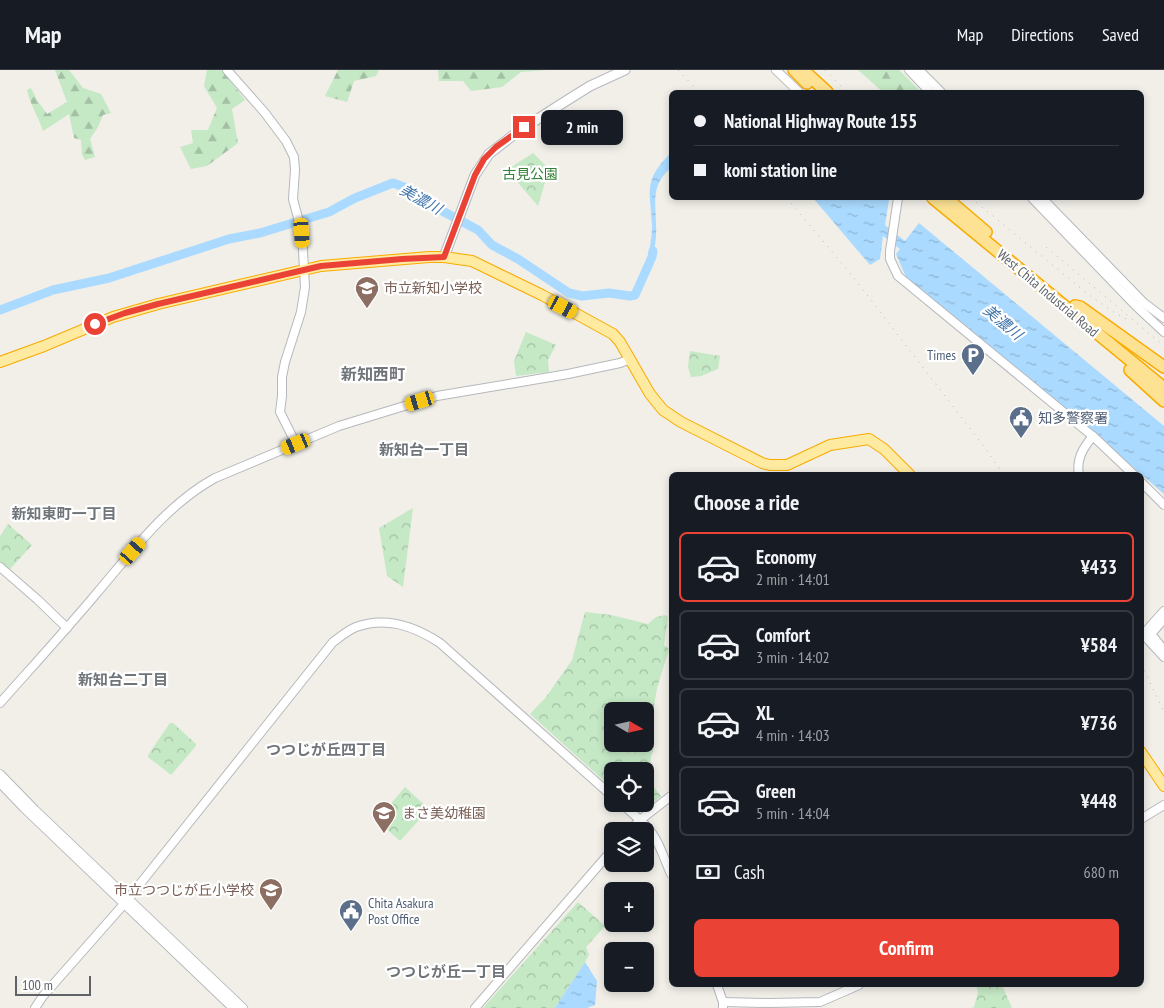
<!DOCTYPE html>
<meta charset="utf-8">
<style>
body{margin:0;font-family:"PT Sans Narrow","Noto Sans JP",sans-serif;background:#20242c;color:#f1f3f6;height:100vh;display:flex;flex-direction:column;font-size:19px;white-space:nowrap}
*{box-sizing:border-box;margin:0}
p{font-size:16px;color:#9ea1a6}
.icon{flex:none;width:28px;height:28px;fill:none;stroke:currentColor;stroke-width:2;stroke-linecap:round;stroke-linejoin:round}
.map{position:relative;flex:1;overflow:hidden}
.details{position:absolute;left:669px;top:402px;width:475px;height:515px;display:flex;flex-direction:column;background:#171b24;border-radius:8px;box-shadow:0 2px 8px #0003}
.details>*{flex:none}
.hud{position:absolute;left:669px;top:20px;width:475px;height:110px;border-radius:8px;box-shadow:0 2px 8px #0003;display:grid;align-content:center;height:110px;padding:0 25px;background:#171b24}
.needle{width:32px;rotate:99deg}
.tools{position:absolute;left:604px;top:632px;display:grid;gap:10px}
.tools a{display:grid;place-items:center;width:50px;height:50px;border-radius:8px;background:#171b24;box-shadow:0 2px 8px #0003;font-size:25px}
.scale{position:absolute;left:15px;bottom:12px;width:76px;box-sizing:border-box;padding-left:5px;border:2px solid #5f6368;border-top:0;font-size:14px;line-height:18px;white-space:nowrap;color:#5f6368;-webkit-text-stroke:4px #fff;paint-order:stroke}
.end{position:absolute;width:22px;height:22px;margin:-11px;border:6px solid #ea4335;background:#fff;box-shadow:0 0 0 2px #fff}
.from{border-radius:50%}
.bubble{position:absolute;height:35px;border-radius:8px;background:#171b24;box-shadow:0 2px 8px #0003;font-size:16px;font-weight:700;line-height:35px;text-align:center}
.car{position:absolute;width:15px;height:30px;margin:-15px -8px;border-radius:6px;box-shadow:0 0 4px 1px #0007;background:linear-gradient(#f5c518 24%,#345 0 40%,#f5c518 0 76%,#345 0 86%,#f5c518 0)}
.hud b{display:flex;align-items:center;gap:18px;height:48px;font-size:19px}
.hud b+b{border-top:1px solid #363941}
.hud i{width:12px;height:12px;background:#f1f3f6}
ul{padding:0;list-style:none}
li{display:flex;align-items:center;gap:15px;height:70px;margin:0 10px 8px;padding:0 15px;border:2px solid #363941;border-radius:8px}
li div{flex:1}
li b{display:block;font-size:19px}
li em{font-style:normal;font-weight:700}
li.active{border-color:#ea4335}
li>.icon{width:45px;height:45px;stroke-width:1.5}
h2{padding:0 25px;font-size:22px;line-height:60px}
.pay{display:flex;align-items:center;gap:12px;height:55px;padding:0 25px;font-size:19px}
.pay p{margin-inline-start:auto}
.cta{display:flex;gap:10px;margin-top:auto;padding:10px 25px}
.cta a{flex:1;height:58px;border-radius:8px;background:#ea4335;color:#fff;font-size:20px;font-weight:700;line-height:58px;text-align:center}
header{display:flex;align-items:center;gap:30px;box-sizing:border-box;height:70px;padding:0 25px;background:#171b24;border-bottom:1px solid #363941}
header strong{font-size:24px}
nav{display:flex;gap:28px;margin-inline-start:auto;font-size:18px}
.map>svg:first-child{display:block}
.forest{fill:url(#forest-firs)}
.park{fill:url(#park-crowns);fill-rule:evenodd}
.water{fill:url(#water-ripples)}
.lines{fill:none;stroke-linecap:round;stroke-linejoin:round}
.river{stroke:#aadaff;stroke-width:9}
.tertiary-casing{stroke:#b5b8bc;stroke-width:10}
.secondary-casing{stroke:#b6babf;stroke-width:11}
.trunk-casing{stroke:#f9ab00;stroke-width:12}
.motorway-casing{stroke:#f9ab00;stroke-width:14}
.tertiary{stroke:#fff;stroke-width:8}
.secondary{stroke:#fff;stroke-width:9}
.trunk{stroke:#feeaa1;stroke-width:10}
.motorway{stroke:#fde293;stroke-width:11}
.rail{stroke:#b6b7b8;stroke-width:1;stroke-dasharray:1 6;stroke-linecap:butt}
.route{stroke:#ea4335;stroke-width:6}
.labels{text-anchor:middle;dominant-baseline:central;stroke-width:4.5;stroke-linejoin:round;paint-order:stroke}
.park-label{font-size:14px;fill:#348238;stroke:#fff}
.education-label{font-size:14px;fill:#785e54;stroke:#fff;text-anchor:start}
.street-label{font-size:14px;fill:#5f6368;stroke:#fff}
.service-label{font-size:14px;fill:#4e5e75;stroke:#fff;text-anchor:start}
.water-label{font-size:15px;font-style:italic;fill:#4174aa;stroke:#fff}
.neighbourhood-label{font-size:15px;font-weight:bold;fill:#70757a;stroke:#fff}
.quarter-label{font-size:16px;font-weight:bold;fill:#70757a;stroke:#fff}
</style>
<header>
<strong>Map</strong>
<nav><a>Map</a><a>Directions</a><a>Saved</a></nav>
</header>
<div class="map">
<svg width="1164" height="938" viewBox="0 0 1164 938">
<defs>
<pattern id="forest-firs" width="22" height="20" patternUnits="userSpaceOnUse" patternTransform="scale(1.25)"><rect width="22" height="20" fill="#c5e8c5"/><path d="M5 1l3.5 6h-7zM16 11l3.5 6h-7z" fill="#a3c0a4"/></pattern>
<pattern id="park-crowns" width="20" height="18" patternUnits="userSpaceOnUse" patternTransform="scale(1.25)"><rect width="20" height="18" fill="#c5e8c5"/><path d="M2 6a3 3 0 1 1 6 0M12 15a3 3 0 1 1 6 0" fill="none" stroke="#a3c0a4"/></pattern>
<pattern id="water-ripples" width="26" height="14" patternUnits="userSpaceOnUse" patternTransform="scale(1.25)"><rect width="26" height="14" fill="#aadaff"/><path d="M2 4q2-2 4 0t4 0M15 11q2-2 4 0t4 0" fill="none" stroke="#8eb4d2"/></pattern>
</defs>
<rect width="100%" height="100%" fill="#f1efe8"/>
<g class="forest">
<path d="M55,0H69L83,18L101,24L111,43L103,45L98,57L90,69L95,87L85,90L82,85L81,70L74,68L69,44L43,61C38,46 30,34 27,20L31,18L37,30L47,44L67,32Z"/>
<polygon points="207,0 222,0 245,30 232,39 238,73 207,96 191,99 180,77 193,73 191,60 208,60 217,38 204,16"/>
<polygon points="338,0 379,0 376,6 354,11 347,32 325,26"/>
<polygon points="438,0 548,0 521,2 502,17 471,21 463,11 439,11"/>
<polygon points="858,0 899,0 921,22 883,22"/>
</g>
<g class="park">
<polygon points="533,83 549,99 538,136 507,100"/>
<polygon points="526,262 556,275 548,290 549,302 516,306 514,291"/>
<polygon points="690,281 720,286 718,299 701,306 691,307 688,297"/>
<polygon points="413,438 403,517 387,506 379,458"/>
<polygon points="8,454 32,475 10,499 0,492 0,466"/>
<path d="M585,542L611,545L648,554L656,547L665,545L668,547L664,575L669,579L657,618L651,655L654,677L651,687L650,707L653,716L661,726L643,741H638L630,734H645V701H612V718L530,644L546,627L572,590ZM645,641V674H612V641Z"/>
<polygon points="170,653 173,653 196,674 196,676 171,705 148,687 148,685"/>
<polygon points="405,717 429,739 400,771 377,750"/>
<polygon points="578,832 605,856 586,877 589,885 585,892 555,938 483,938"/>
<polygon points="976,915 1002,915 1012,938 972,938 974,937 978,922"/>
</g>
<g class="water">
<path d="M671,83V98C650,115 656,133 656,156C657,168 654,180 652,192L649,191C649,179 652,168 652,155C650,121 643,110 671,83Z"/>
<polygon points="813,128 886,128 889,130 885,155 905,171 919,153 1164,356 1164,424 1125,390 1059,338 908,212 896,184 900,179 883,166 880,189 870,195"/>
<polygon points="585,892 597,911 595,935 587,938 555,938"/>
</g>
<g class="lines">
<polyline class="river" points="0,240 53,220 109,208 229,169 260,163 329,142 355,128 393,113 404,117 416,127 478,160 492,175 518,189 569,223 582,226 609,223 630,226 635,225 652,187 653,181"/>
<g class="tertiary-casing">
<g id="tertiary">
<polyline points="227,0 265,43 286,71 294,87 295,100 293,129 302,163 305,217 301,242 285,292 282,307 282,326 280,342 296,374"/>
<polyline points="776,0 799,22"/>
<polyline points="909,0 930,22"/>
<polyline points="919,0 941,22"/>
<polyline points="898,128 890,181 890,189 898,206 1095,368 1134,405"/>
<polyline points="1032,128 1135,235 1164,262"/>
<polyline points="1042,128 1144,233 1164,248"/>
<path d="M1079,405C1076,389 1083,378 1093,366"/>
<polyline points="1141,412 1164,435"/>
<polyline points="0,497 38,530 67,558"/>
<polyline points="1141,562 1164,587"/>
<polyline points="1151,564 1164,580"/>
<polyline points="1144,567 1151,564 1164,549"/>
<polyline points="1145,567 1147,560 1164,541"/>
<path d="M0,633C32,597 65,561 96,524C132,482 166,435 215,408L339,356L437,326L568,304L620,293L630,289"/>
<polyline points="0,704 35,740 243,938"/>
<polyline points="0,713 24,738 233,938"/>
<polyline points="622,734 640,750 671,726"/>
<polyline points="1141,749 1164,735"/>
<path d="M629,761L640,750C659,767 661,782 671,804"/>
<polyline points="717,915 723,932 723,938"/>
<polyline points="723,932 769,933 820,932 859,915"/>
<path d="M35,938L43,926L124,834L333,572C340,567 348,560 356,557C386,546 414,556 440,573L612,726"/>
<polyline points="475,938 612,780"/>
</g>
</g>
<g class="secondary-casing">
<polyline id="secondary" points="444,187 475,105 489,84 516,63 566,31 590,16 625,0"/>
</g>
<g class="trunk-casing">
<g id="trunk">
<polyline points="0,292 44,276 113,247 158,234 321,196 429,187 444,187 472,191 542,225 613,264 620,272 650,324 663,340 681,352 762,393 770,395 787,395 830,375 869,369 884,379 910,405"/>
<polyline points="1141,682 1164,716"/>
</g>
</g>
<g class="motorway-casing">
<g id="motorway">
<polyline points="794,0 807,13"/>
<polyline points="803,0 827,22"/>
<polyline points="933,128 1164,318"/>
<polyline points="946,128 986,162"/>
<polyline points="1075,236 1080,237 1164,297"/>
<polyline points="1130,300 1164,331"/>
</g>
</g>
<use href="#tertiary" class="tertiary"/>
<use href="#secondary" class="secondary"/>
<use href="#trunk" class="trunk"/>
<use href="#motorway" class="motorway"/>
<g class="rail">
<polyline points="678,0 699,22"/>
<polyline points="825,0 847,22"/>
<polyline points="787,128 854,208 985,378 1004,405"/>
<polyline points="971,128 1089,225 1115,243 1130,251"/>
<polyline points="1046,177 1164,276"/>
<polyline points="1141,594 1164,642"/>
</g>
</g>
<g class="lines">
<polyline class="route" points="95,254 125,243 158,234 321,196 402,189 444,187 475,105 484,89 496,77 524,57"/>
</g>
<defs>
<g id="school-pin" transform="scale(1.25)"><path d="M0 17L-7.5 6A9.5 9.5 0 1 1 7.5 6Z" fill="#8d6e63" stroke="#fff"/><path d="M0-5L7-2L0 1L-7-2ZM-4 1L0 2.5L4 1V4Q0 6-4 4Z" fill="#fff"/></g>
<g id="parking-pin" transform="scale(1.25)"><path d="M0 17L-7.5 6A9.5 9.5 0 1 1 7.5 6Z" fill="#5c6f8a" stroke="#fff"/><path d="M-3.5-5.5H1a3.5 3.5 0 0 1 0 7H-1V5.5H-3.5ZM-1-3.4V-.6H.8a1.4 1.4 0 0 0 0-2.8Z" fill="#fff"/></g>
<g id="civic-pin" transform="scale(1.25)"><path d="M0 17L-7.5 6A9.5 9.5 0 1 1 7.5 6Z" fill="#5c6f8a" stroke="#fff"/><path d="M-.6-6.5H3V-4.5H.6V-3L4-1V1h2V6H-6V1h2V-1L-.6-3ZM-1.2 2.5V6h2.4V2.5Z" fill="#fff"/></g>
</defs>
<g fill-rule="evenodd">
<use href="#school-pin" x="367" y="218"/>
<use href="#parking-pin" x="973" y="285"/>
<use href="#civic-pin" x="1021" y="348"/>
<use href="#school-pin" x="384" y="743"/>
<use href="#school-pin" x="271" y="820"/>
<use href="#civic-pin" x="351" y="841"/>
</g>
<g class="labels">
<g class="park-label">
<text x="530" y="104">古見公園</text>
</g>
<g class="education-label">
<text x="384" y="218">市立新知小学校</text>
<text x="402" y="743">まさ美幼稚園</text>
<text x="254" y="820" text-anchor="end">市立つつじが丘小学校</text>
</g>
<g class="street-label">
<text transform="translate(1048 223) rotate(40)">West Chita Industrial Road</text>
</g>
<g class="service-label">
<text x="956" y="285" text-anchor="end">Times</text>
<text x="1038" y="348">知多警察署</text>
<text x="368" y="833">Chita Asakura<tspan x="368" dy="16">Post Office</tspan></text>
</g>
<g class="water-label">
<text transform="translate(421 129) rotate(29)">美濃川</text>
<text transform="translate(1003 252) rotate(40)">美濃川</text>
</g>
<g class="neighbourhood-label">
<text x="424" y="379">新知台一丁目</text>
<text x="64" y="443">新知東町一丁目</text>
<text x="123" y="609">新知台二丁目</text>
<text x="326" y="679">つつじが丘四丁目</text>
<text x="446" y="901">つつじが丘一丁目</text>
</g>
<g class="quarter-label">
<text x="373" y="304">新知西町</text>
</g>
</g>
</svg>
<div class="tools">
<a><svg class="needle" viewBox="-14 -14 28 28"><path d="M0-13l5 13h-10z" fill="#e53935"/><path d="M0 13l5-13h-10z" fill="#9ea1a6"/></svg></a>
<a><svg class="icon" aria-label="locate" viewBox="0 0 24 24"><circle cx="12" cy="12" r="6"/><path d="M12 2v4M12 18v4M2 12h4M18 12h4"/></svg></a>
<a><svg class="icon" aria-label="layers" viewBox="0 0 24 24"><path d="M12 4l9 5-9 5-9-5zM3 14l9 5 9-5"/></svg></a>
<a>+</a>
<a>−</a>
</div>
<div class="scale">100 m</div>
<i class="end from" style="left:95px;top:254px"></i>
<i class="end" style="left:524px;top:57px"></i>
<div class="bubble" style="left:541px;top:40px;width:82px">2 min</div>
<i class="car" style="left:302px;top:163px;rotate:176deg"></i>
<i class="car" style="left:563px;top:237px;rotate:118deg"></i>
<i class="car" style="left:420px;top:331px;rotate:253deg"></i>
<i class="car" style="left:296px;top:374px;rotate:248deg"></i>
<i class="car" style="left:133px;top:481px;rotate:41deg"></i>
<div class="hud">
<b><i class="from"></i>National Highway Route 155</b>
<b><i></i>komi station line</b>
</div>
<section class="details">
<h2>Choose a ride</h2>
<ul>
<li class="active"><svg class="icon" aria-label="car" viewBox="0 0 24 24"><path d="M5 17H2v-5l4-1 3-4h7l3 4 3 1v5h-3M9 17h6M6 11h13"/><circle cx="7" cy="17" r="2"/><circle cx="17" cy="17" r="2"/></svg><div><b>Economy</b><p>2 min · 14:01</p></div><em>¥433</em></li>
<li><svg class="icon" aria-label="car" viewBox="0 0 24 24"><path d="M5 17H2v-5l4-1 3-4h7l3 4 3 1v5h-3M9 17h6M6 11h13"/><circle cx="7" cy="17" r="2"/><circle cx="17" cy="17" r="2"/></svg><div><b>Comfort</b><p>3 min · 14:02</p></div><em>¥584</em></li>
<li><svg class="icon" aria-label="car" viewBox="0 0 24 24"><path d="M5 17H2v-5l4-1 3-4h7l3 4 3 1v5h-3M9 17h6M6 11h13"/><circle cx="7" cy="17" r="2"/><circle cx="17" cy="17" r="2"/></svg><div><b>XL</b><p>4 min · 14:03</p></div><em>¥736</em></li>
<li><svg class="icon" aria-label="car" viewBox="0 0 24 24"><path d="M5 17H2v-5l4-1 3-4h7l3 4 3 1v5h-3M9 17h6M6 11h13"/><circle cx="7" cy="17" r="2"/><circle cx="17" cy="17" r="2"/></svg><div><b>Green</b><p>5 min · 14:04</p></div><em>¥448</em></li>
</ul>
<div class="pay"><svg class="icon" aria-label="cash" viewBox="0 0 24 24"><path d="M3 7h18v10H3z"/><circle cx="12" cy="12" r="2"/></svg>Cash<p>680 m</p></div>
<div class="cta"><a>Confirm</a></div>
</section>
</div>
